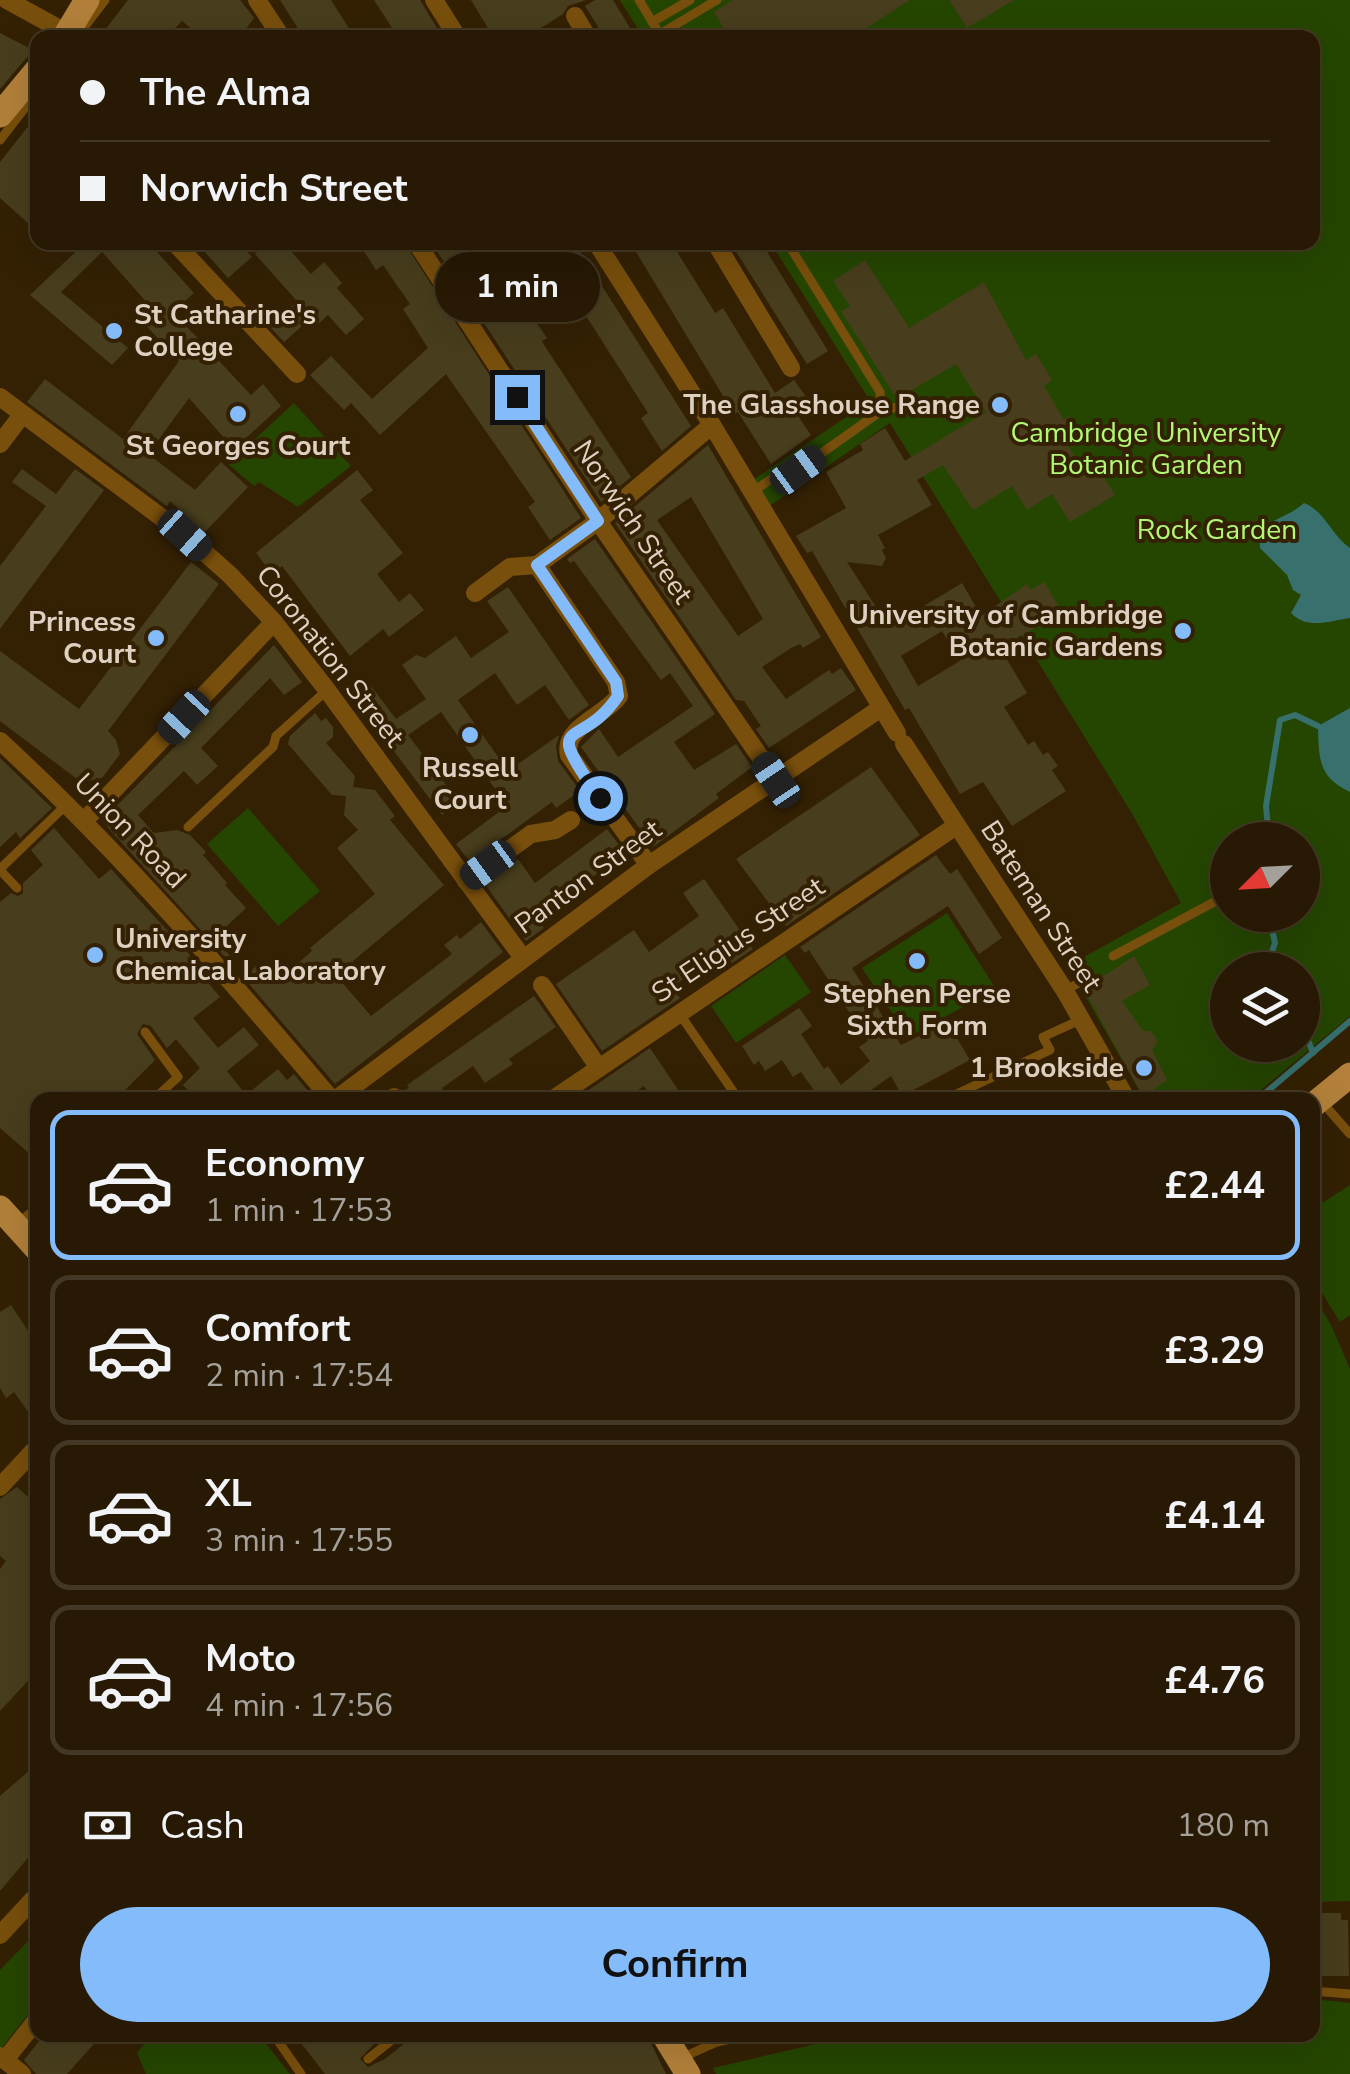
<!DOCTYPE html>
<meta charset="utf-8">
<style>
body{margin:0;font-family:"Nunito Sans",sans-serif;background:#2f220d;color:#f1f3f6;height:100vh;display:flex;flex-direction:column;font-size:38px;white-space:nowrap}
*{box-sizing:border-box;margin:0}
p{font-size:32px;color:#a4a09a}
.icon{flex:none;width:55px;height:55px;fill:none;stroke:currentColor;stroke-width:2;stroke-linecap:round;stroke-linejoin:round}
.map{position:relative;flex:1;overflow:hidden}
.panel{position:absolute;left:30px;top:1092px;width:1290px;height:950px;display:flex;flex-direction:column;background:#271903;border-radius:20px;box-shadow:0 10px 40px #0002,0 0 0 2px #433825}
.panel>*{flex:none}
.guide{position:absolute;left:30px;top:30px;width:1290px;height:220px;border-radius:20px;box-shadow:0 10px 40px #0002,0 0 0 2px #433825;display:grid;align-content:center;height:220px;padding:0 50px;background:#271903}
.needle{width:65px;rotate:246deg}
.fabs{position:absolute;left:1210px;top:822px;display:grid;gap:20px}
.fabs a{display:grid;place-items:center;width:110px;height:110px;border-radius:50%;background:#271903;box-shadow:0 10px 40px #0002,0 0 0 2px #433825;font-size:50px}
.end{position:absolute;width:45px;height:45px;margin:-22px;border:12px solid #84bcfb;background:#111;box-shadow:0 0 0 5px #111}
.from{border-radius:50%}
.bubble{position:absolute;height:70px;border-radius:35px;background:#271903;box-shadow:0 10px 40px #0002,0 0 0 2px #433825;font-size:32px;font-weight:700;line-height:70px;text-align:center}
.car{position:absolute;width:30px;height:60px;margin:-30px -15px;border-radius:12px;box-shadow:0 0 8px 2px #0007;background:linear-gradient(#222 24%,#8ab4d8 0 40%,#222 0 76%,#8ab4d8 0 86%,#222 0)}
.guide b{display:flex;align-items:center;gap:35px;height:95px;font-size:38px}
.guide b+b{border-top:2px solid #433825}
.guide i{width:25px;height:25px;background:#f1f3f6}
ul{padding:18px 0 0;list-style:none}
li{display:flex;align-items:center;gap:30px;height:150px;margin:0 20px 15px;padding:0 30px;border:5px solid #433825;border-radius:20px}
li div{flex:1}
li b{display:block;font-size:38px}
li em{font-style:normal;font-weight:700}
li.active{border-color:#84bcfb}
li>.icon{width:90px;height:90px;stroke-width:1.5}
.pay{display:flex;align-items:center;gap:25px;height:110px;padding:0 50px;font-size:38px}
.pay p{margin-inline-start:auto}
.primary-button{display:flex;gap:20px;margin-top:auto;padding:20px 50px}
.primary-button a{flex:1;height:115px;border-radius:60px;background:#84bcfb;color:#111;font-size:40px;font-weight:700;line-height:115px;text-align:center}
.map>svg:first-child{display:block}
.green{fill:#254600;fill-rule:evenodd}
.water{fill:#38706e}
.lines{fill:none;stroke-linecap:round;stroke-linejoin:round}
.stream{stroke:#38706e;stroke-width:6}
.building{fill:#483e1d;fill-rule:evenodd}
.service{stroke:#784f0c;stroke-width:9}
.minor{stroke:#784f0c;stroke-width:18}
.primary{stroke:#b2803a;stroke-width:25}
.route{stroke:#84bcfb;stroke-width:12}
.poi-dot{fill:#84bcfb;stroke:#342104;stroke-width:4}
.labels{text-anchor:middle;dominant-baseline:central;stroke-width:8;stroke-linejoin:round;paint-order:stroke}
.poi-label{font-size:28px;font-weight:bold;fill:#ded1c1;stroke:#342104;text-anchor:end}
.park-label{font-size:28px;fill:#b1f876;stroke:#342104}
.street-label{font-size:28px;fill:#ded1c1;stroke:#342104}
</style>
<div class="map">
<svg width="1350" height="2074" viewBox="0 0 1350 2074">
<rect width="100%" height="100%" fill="#342104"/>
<g class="green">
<path d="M620,0H1350V1016L1249,1100H1145L1068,966L1181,903L1133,815L890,423L768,507L753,480L870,401L771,243L1312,242V38L643,37ZM1228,840H1302V915H1228ZM1228,970H1302V1045H1228Z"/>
<polygon points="294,403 351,466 298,507 259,482 254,486 228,464"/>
<polygon points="248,808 320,891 278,926 207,844"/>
<polygon points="947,913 996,989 908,1037 862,968"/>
<polygon points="785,955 811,992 736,1043 711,1006"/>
<polygon points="1350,1185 1350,1315 1340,1322 1313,1278 1313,1209"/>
<polygon points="1313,1294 1332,1327 1350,1369 1350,1901 1313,1902"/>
<polygon points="37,1932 37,2003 0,2050 0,1970"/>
<polygon points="1313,1999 1350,2003 1350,2074 716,2074 713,2068 854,2035 1312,2035"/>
<polygon points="152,2035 230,2035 233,2038 237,2035 259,2035 290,2074 146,2074 137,2053"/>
</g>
<g class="water">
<path d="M1304,503C1325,511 1332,536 1350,548V618C1329,621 1307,630 1291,613L1301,595L1293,590L1287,575L1260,548L1259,530C1274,518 1290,516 1304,503Z"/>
<path d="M1350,708V792C1318,777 1319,759 1318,726Z"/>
</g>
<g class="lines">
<g class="stream">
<polyline points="1269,840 1266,806 1280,720 1295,715 1318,726"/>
<polyline points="1269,915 1275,943 1267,966 1269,970"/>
<polyline points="1302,1024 1313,1053"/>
<polyline points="1257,1100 1350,1021"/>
</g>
</g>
<g class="building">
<polygon points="128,0 240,0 254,18 239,38 203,38 182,21 165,38 99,38"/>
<polygon points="280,0 331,0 355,38 304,38"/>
<polygon points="374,0 420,0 443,38 411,38 405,28 396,34"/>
<polygon points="471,0 586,0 568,6 563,14 525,38 494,38"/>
<polygon points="595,0 613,0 636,38 605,38 585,6"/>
<polygon points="733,0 910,0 851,38 729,38 714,12"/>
<polygon points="949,0 1014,0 967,28"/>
<polygon points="0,33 33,50 0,89"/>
<polygon points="38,114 38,191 28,199 38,208 38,232 0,198 0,162"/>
<polygon points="86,242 148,242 194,293 173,312 251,395 263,384 281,406 234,449 189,398 148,454 195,490 221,462 248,487 204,533 170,501 167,506 27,402 45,379 123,439 179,361 138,317 150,306 102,252 61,292 128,348 112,365 30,295"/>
<polygon points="196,242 239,242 252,257 228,278"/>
<polygon points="268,242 283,242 311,274 324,262 342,283 337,288 364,319 346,335 328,315 317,325 311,318 284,342 270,327 297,301 255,254"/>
<polygon points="358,242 404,242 581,518 550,540 528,507 535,502 446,374 380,435 351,403 344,410 310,375 331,356 372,399 428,348 403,309 410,304 383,265 376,270"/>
<polygon points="431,242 490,242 497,252 490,257 515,295 512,297 528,323 534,319 547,338 542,341 546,348 631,477 601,502"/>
<polygon points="536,242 574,242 691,426 662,451 641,418 648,413 574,297 563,303 541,267 548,262"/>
<polygon points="630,242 671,242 715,313 723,308 775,393 794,380 810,402 796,413 811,435 771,464 738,412 734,414"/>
<polygon points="730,242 761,242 828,351 807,364"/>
<path d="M865,260L909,328L984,282L1026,360L1036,354L1052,380L1044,386L1064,420L1069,416L1079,432L1065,441L1085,473L1097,466L1115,495L1070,522L1052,494L1027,510L1012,486L973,510L943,465L917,480L932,505L878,535L885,548L882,550L886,558L882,566L847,562L889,627L962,583L981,616L1027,584L1031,590L1044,582L1058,605L1040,616L1043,623L1000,648L1027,693L1004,707L1028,745L1034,741L1043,755L1048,752L1058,766L1052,770L1066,791L1012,826L983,782L960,794L909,708L905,710L812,551L807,553L796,536L846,508L826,472L863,450L860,444L885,428L905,461L986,412L956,364L897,399L841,311L850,306L833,281ZM942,631L960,661L918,686L901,656Z"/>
<path d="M708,445L821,637L803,648L800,644L791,648L762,667L786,699L829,670L832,674L841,668L856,690L769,748L756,729L761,726L744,701L736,700L615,523ZM691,497L763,619L738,636L657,520Z"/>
<polygon points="22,469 56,494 75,469 104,490 0,629 0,566 46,506 12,482"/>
<polygon points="357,470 373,490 360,500 403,553 377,574 399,602 410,593 424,610 389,637 383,629 350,656 282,566 272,574 256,553"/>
<polygon points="595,539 715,714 674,742 694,770 736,744 752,767 716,794 719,798 653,847 581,747 599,729 618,757 693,706 670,673 661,680 574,561 570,563 567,559"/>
<polygon points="191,562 219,584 108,731 116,740 120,754 102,778 81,782 0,721 0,651 79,709"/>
<polygon points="508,587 589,705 569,720 545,685 517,705 495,673 458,700 508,771 559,735 556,746 558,761 580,791 556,808 552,802 470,862 456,844 507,806 441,712 408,735 459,802 442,815 354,698 371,686 396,719 426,699 402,665 416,655 425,658 456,636 471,658 509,632 487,601"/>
<polygon points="274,645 302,682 284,695 270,678 201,748 218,766 197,785 184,771 138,815 154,833 177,830 190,835 206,852 203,855 227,883 225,885 246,908 214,938 231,957 228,960 102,821"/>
<polygon points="315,713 321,721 326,718 333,727 333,737 326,743 355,776 353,787 375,790 395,816 390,820 444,885 353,961 357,966 340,980 371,1016 452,954 444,945 457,935 460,939 481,922 503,952 335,1084 244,978 257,965 275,983 312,951 310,948 375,894 337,848 358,830 344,815 346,796 332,795 288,744 290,736"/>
<polygon points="0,758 52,808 20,838 16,832 0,847"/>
<polygon points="871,767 920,835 786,926 736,859"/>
<polygon points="54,828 99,879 111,869 209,976 205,979 220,997 193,1018 218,1048 244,1027 259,1045 227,1071 246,1095 278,1069 287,1080 294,1074 312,1096 306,1100 197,1100 183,1085 200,1068 176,1039 167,1048 151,1026 143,1024 137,1034 155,1060 115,1100 38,1100 38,1161 0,1128 0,902 11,893 18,896 23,893 23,883 43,865 31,850"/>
<polygon points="607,829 625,853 537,918 544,928 526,941 484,883 518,859 535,883"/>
<polygon points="936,855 950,874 957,869 1002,938 979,954 948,906 852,968 901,1045 947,1022 970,1060 902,1096 891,1076 857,1100 821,1100 801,1072 793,1077 782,1060 765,1071 759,1061 754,1065 742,1046 799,1008 812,1026 801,1034 824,1069 828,1066 841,1085 870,1061 859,1047 868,1041 809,950 805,953 800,947"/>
<polygon points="704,879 753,949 732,963 723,951 672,987 680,998 602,1051 556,984 634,930 649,952 699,916 683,893"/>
<polygon points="1134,956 1150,985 1122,1001 1143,1031 1150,1031 1155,1036 1157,1043 1152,1050 1167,1080 1143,1097 1084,989"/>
<polygon points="534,996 556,1027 509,1059 513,1064 485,1083 473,1066 442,1088 450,1100 409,1100 405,1090 409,1088 407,1085"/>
<polygon points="650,1048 685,1100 653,1100 644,1086 624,1100 574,1100"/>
<polygon points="11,1305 38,1346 38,1426 14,1392 6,1398 0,1388 0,1312"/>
<polygon points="17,1487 38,1506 38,1670 0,1711 0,1569 6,1561 0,1556 0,1499"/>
<polygon points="38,1763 38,1846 0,1891 0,1796"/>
<polygon points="1312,1913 1341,1913 1341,1920 1348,1920 1349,1976 1312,1976"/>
<polygon points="44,2035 102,2035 67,2074 36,2074 24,2060"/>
<polygon points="295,2035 350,2035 355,2042 367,2035 374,2044 360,2059 368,2067 385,2059 415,2035 647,2035 666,2074 325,2074"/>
</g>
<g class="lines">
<g class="service">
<polyline points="639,0 662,38"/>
<polyline points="652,22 690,0"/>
<polyline points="82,30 105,0"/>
<polyline points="660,34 717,0"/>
<polyline points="0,140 38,91"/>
<polyline points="881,411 902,406 939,410 955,401"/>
<polyline points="752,492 777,475 798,470 881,411 880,392 787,242"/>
<polyline points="188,827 273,747 276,736 327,690"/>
<polyline points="0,869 66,805"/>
<polyline points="0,870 17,888"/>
<polyline points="1113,956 1216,901"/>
<polyline points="1065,991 1080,982"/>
<polyline points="679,1013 739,1100"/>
<polyline points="145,1032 178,1077 153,1100"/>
<polyline points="944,1100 1050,1050 1043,1037 1080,1020"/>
<polyline points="1322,1102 1350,1134"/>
<polyline points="18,1223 38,1207"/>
<polyline points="1312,1991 1350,1994"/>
<polyline points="274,2035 301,2074"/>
<polyline points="681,2058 717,2042 747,2035"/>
<polyline points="368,2059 398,2035"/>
</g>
<g class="minor">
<polyline points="7,0 67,33"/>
<polyline points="257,0 282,38"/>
<polyline points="434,0 458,38"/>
<polyline points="575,16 588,38"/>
<polyline points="174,242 297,374"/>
<polyline points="416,242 598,521 776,780"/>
<polyline points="596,242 712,425 897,733"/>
<polyline points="715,242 791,368"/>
<polyline points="0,397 185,535 230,575 274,622 327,690 523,958"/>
<polyline points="0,444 22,415"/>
<path d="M537,565L616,682L619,696C605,716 562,727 569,755L649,865"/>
<polyline points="537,565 598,521 712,425"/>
<polyline points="475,593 510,567 537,565"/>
<path d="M0,741C121,852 226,975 332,1100"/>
<polyline points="904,744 1065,991 1127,1100"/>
<polyline points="85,820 274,622"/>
<polyline points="466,881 531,834 555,830 571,820"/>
<polyline points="542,985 599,1068"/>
<polyline points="394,1097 397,1100"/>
<polyline points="335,1100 649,865 881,708"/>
<polyline points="552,1100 956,826"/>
<polyline points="0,1487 38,1446"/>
<polyline points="0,1935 38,1894"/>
<polyline points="0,2056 22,2074"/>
<polyline points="5,2060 38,2018"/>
</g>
<g class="primary">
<polyline points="64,38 87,0"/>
<polyline points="0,115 38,69"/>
<polyline points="1312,1106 1350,1075"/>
<polyline points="0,1208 38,1250"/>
<polyline points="664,2035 688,2074"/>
</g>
</g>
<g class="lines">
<path class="route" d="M517,397L598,521L537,565L616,682L618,696C580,753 539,712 600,798"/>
</g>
<g class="poi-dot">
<circle cx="114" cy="331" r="10"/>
<circle cx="1000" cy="405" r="10"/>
<circle cx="238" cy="414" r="10"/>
<circle cx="1183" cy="631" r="10"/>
<circle cx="156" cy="638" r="10"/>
<circle cx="470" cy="735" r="10"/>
<circle cx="95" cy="955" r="10"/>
<circle cx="917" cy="961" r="10"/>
<circle cx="1144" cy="1068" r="10"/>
</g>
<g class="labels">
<g class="poi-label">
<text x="134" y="315" text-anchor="start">St Catharine's<tspan x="134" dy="32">College</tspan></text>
<text x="980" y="405">The Glasshouse Range</text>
<text x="238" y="446" text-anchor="middle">St Georges Court</text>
<text x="1163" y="615">University of Cambridge<tspan x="1163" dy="32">Botanic Gardens</tspan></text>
<text x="136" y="622">Princess<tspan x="136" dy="32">Court</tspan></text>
<text x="470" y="768" text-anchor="middle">Russell<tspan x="470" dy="32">Court</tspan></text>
<text x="115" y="939" text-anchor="start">University<tspan x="115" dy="32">Chemical Laboratory</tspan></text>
<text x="917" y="994" text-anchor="middle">Stephen Perse<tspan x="917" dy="32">Sixth Form</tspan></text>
<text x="1124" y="1068">1 Brookside</text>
</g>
<g class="park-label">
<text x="1146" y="433">Cambridge University<tspan x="1146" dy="32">Botanic Garden</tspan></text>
<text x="1217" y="530">Rock Garden</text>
</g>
<g class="street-label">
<text transform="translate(633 522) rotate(56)">Norwich Street</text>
<text transform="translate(330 656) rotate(52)">Coronation Street</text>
<text transform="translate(130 831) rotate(46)">Union Road</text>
<text transform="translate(588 877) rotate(-36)">Panton Street</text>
<text transform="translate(1041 906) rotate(57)">Bateman Street</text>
<text transform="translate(738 940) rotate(-34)">St Eligius Street</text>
</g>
</g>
</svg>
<div class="fabs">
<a><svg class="needle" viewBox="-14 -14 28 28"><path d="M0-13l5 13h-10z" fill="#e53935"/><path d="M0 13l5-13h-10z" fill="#a4a09a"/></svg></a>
<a><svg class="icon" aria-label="layers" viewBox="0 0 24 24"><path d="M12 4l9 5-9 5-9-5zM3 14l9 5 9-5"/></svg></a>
</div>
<i class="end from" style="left:600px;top:798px"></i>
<i class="end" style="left:517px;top:397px"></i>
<div class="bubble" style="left:435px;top:252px;width:165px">1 min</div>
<i class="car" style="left:798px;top:470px;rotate:54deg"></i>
<i class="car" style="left:185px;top:535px;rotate:132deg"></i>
<i class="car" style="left:184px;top:717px;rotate:223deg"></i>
<i class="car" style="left:776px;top:780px;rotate:326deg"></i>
<i class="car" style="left:488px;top:865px;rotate:234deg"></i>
<div class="guide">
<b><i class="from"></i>The Alma</b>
<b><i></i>Norwich Street</b>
</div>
<section class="panel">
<ul>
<li class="active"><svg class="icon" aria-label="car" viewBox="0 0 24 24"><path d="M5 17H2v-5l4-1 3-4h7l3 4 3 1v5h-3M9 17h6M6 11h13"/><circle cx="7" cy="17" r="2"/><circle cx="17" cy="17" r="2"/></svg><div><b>Economy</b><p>1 min · 17:53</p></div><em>£2.44</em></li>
<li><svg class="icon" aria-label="car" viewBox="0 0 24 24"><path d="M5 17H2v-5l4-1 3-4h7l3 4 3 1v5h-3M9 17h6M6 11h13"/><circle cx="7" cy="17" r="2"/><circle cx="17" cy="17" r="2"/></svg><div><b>Comfort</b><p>2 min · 17:54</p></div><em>£3.29</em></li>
<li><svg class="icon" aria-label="car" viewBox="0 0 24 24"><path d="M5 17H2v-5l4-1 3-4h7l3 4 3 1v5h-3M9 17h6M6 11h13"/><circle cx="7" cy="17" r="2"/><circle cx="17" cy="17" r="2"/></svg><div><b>XL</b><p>3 min · 17:55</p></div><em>£4.14</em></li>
<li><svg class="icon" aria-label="car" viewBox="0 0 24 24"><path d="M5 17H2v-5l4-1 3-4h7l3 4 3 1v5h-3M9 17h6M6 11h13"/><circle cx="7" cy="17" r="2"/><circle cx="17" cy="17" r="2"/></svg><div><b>Moto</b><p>4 min · 17:56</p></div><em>£4.76</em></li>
</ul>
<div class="pay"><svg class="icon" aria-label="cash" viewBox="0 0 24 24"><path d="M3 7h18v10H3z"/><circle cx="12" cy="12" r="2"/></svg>Cash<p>180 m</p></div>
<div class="primary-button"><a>Confirm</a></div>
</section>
</div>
